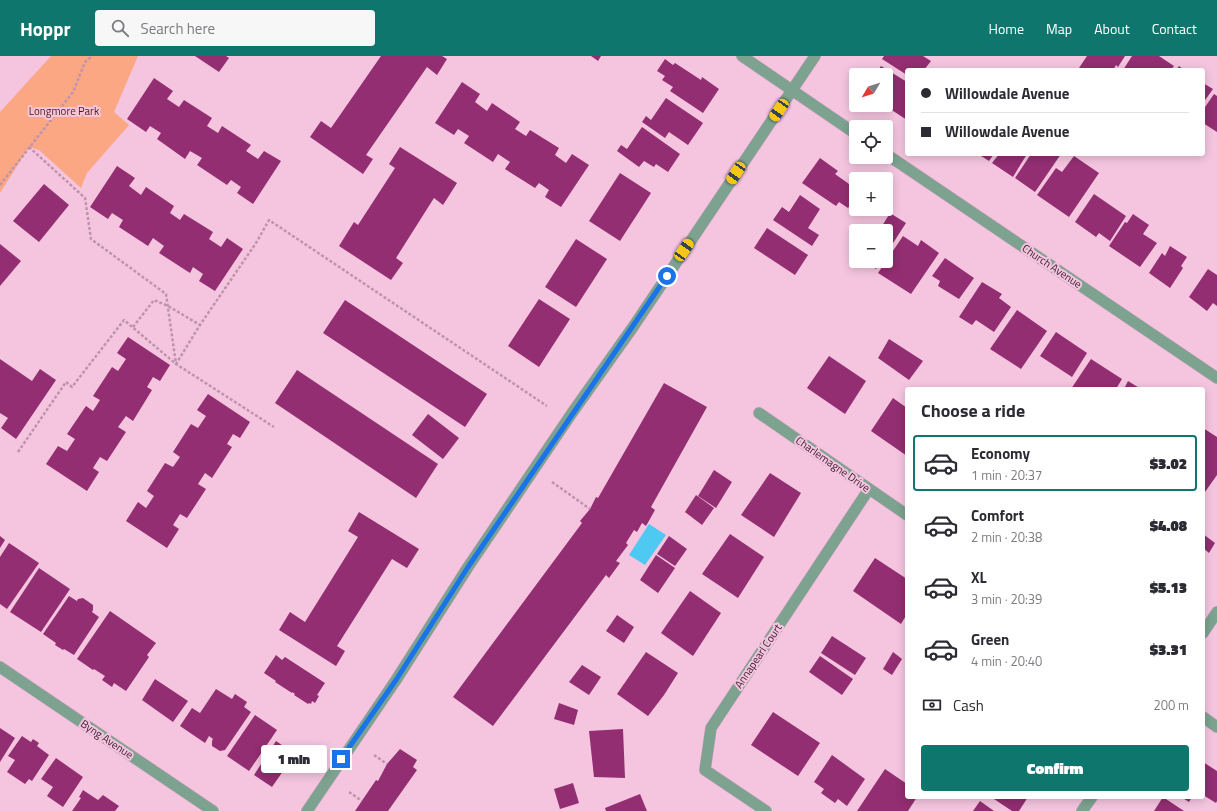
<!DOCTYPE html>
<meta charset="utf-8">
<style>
body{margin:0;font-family:"Titillium Web",sans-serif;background:#f7f7f7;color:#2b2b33;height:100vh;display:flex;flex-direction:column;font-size:15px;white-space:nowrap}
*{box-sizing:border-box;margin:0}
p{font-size:13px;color:#7c7c81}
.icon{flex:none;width:22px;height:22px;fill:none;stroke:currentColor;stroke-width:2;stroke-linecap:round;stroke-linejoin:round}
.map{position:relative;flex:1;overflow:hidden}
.drawer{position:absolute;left:905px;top:331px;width:300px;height:412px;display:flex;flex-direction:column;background:#fff;border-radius:4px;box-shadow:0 2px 10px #0003}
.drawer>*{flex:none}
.hud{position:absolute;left:905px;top:12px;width:300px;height:88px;border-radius:4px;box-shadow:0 2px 10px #0003;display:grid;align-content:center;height:88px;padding:0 16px;background:#fff}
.needle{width:26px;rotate:231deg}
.buttons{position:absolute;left:849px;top:12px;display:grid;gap:8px}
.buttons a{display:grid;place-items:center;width:44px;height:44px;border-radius:4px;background:#fff;box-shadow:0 2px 10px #0003;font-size:20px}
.end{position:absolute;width:18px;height:18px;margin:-9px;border:5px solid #1a73e8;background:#fff;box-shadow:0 0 0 2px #fff}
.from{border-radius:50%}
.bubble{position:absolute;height:28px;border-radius:4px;background:#fff;box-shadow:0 2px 10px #0003;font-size:13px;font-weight:800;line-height:28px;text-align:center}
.car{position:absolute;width:12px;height:24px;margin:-12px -6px;border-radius:5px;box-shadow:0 0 3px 1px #0007;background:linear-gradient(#f5c518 24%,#345 0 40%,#f5c518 0 76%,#345 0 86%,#f5c518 0)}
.hud b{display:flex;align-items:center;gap:14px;height:38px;font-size:15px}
.hud b+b{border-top:1px solid #e1e1e2}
.hud i{width:10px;height:10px;background:#2b2b33}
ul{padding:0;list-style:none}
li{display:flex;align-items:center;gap:12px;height:56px;margin:0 8px 6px;padding:0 8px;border:2px solid transparent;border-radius:4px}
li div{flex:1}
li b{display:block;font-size:15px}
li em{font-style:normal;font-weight:800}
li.current{border-color:#0f766e}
li>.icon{width:36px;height:36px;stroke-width:1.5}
h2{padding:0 16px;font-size:18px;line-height:48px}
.pay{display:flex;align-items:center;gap:10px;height:44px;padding:0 16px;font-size:15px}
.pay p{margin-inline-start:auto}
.action{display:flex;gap:8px;margin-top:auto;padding:8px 16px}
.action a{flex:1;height:46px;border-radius:4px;background:#0f766e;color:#fff;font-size:16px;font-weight:800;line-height:46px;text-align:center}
header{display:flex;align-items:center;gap:24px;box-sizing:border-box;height:56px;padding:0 20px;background:#0f766e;color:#fff}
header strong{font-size:19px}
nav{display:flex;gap:22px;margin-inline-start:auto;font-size:14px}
.search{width:280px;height:36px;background:#f7f7f7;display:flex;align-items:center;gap:10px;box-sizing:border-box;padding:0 14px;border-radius:4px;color:#7c7c81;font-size:15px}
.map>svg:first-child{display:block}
.green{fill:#fba783}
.water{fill:#4dc9f2}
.building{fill:#922e71}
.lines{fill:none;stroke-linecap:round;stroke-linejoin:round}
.minor-casing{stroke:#d1a4be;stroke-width:12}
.tertiary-casing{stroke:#d1a4be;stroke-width:12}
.path{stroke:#be94ac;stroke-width:2.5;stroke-dasharray:3 2;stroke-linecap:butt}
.minor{stroke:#7da390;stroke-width:11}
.tertiary{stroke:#7da390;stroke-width:11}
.route{stroke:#1a73e8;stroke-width:5}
.labels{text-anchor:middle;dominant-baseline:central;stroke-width:4;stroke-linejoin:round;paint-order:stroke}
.park-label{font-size:11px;fill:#4b1f0b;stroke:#f5c5e0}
.street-label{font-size:11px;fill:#402134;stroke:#f5c5e0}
</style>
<header>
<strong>Hoppr</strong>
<div class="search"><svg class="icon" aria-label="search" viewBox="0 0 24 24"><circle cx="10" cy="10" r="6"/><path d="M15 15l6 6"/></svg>Search here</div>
<nav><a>Home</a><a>Map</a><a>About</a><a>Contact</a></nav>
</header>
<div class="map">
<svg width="1217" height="755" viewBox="0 0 1217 755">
<rect width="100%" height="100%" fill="#f5c5e0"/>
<polygon class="green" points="51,0 138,0 114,56 129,69 87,117 81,132 39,94 29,91 0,137 0,56"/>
<polygon class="water" points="649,468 666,479 645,509 629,499"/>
<g class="building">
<polygon points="195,0 226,0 229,2 219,16"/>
<polygon points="381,0 442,0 447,3 437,19 427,11 366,99 373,103 363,118 310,81 321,65 331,72"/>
<polygon points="591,0 601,0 598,5"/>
<polygon points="884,0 923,0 931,5 924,14 907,14 907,19 882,3"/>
<polygon points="1087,0 1125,0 1118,11 1116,9 1113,14 1083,14 1079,12"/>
<polygon points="1132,0 1159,0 1174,10 1171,14 1123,14"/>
<polygon points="665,3 673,9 675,7 701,24 702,21 719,33 703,57 670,35 673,31 662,24 665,20 657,15"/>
<polygon points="881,10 907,26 907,64 884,49 886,49 886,19 875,19"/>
<polygon points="1179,10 1184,14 1176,14"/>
<polygon points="154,22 173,35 167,43 179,51 184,44 212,62 207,70 218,77 222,70 251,89 246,95 258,103 264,95 281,105 253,148 237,137 241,131 231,124 227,129 197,109 202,102 190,95 185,103 157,83 161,77 150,70 146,76 127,63"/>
<polygon points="462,26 480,38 475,46 487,55 492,47 520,66 515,73 526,80 530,74 559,92 555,99 566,107 572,98 589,109 561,151 545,141 549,134 539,127 535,132 505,113 510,106 498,98 493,106 464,87 469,80 458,73 454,79 435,67"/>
<polygon points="1203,27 1213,33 1203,47"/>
<polygon points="1214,38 1217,40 1217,76 1203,67 1203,54"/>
<polygon points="666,42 703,67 688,89 669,76 665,82 642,66 646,60 651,64"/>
<polygon points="642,71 680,98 668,116 656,108 654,111 644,105 639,111 617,95 621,89 627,93"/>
<polygon points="400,91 457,127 443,149 434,142 396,202 403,207 391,224 339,190 354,166 358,169 395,112 389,108"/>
<polygon points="978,98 994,98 989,105"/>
<polygon points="999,98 1027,98 1013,121 992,107"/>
<polygon points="1031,98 1061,98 1035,136 1015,122"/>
<polygon points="1074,100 1099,117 1069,161 1037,139 1056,112 1062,116"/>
<polygon points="820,102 838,115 835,118 856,133 856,141 848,152 839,146 836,150 802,127"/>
<polygon points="117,110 135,122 129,130 141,139 146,131 174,150 170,157 180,164 184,158 213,176 209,183 221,191 227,182 243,193 215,235 199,225 203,218 193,211 190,217 159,197 164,190 153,182 148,190 119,171 123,164 112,157 108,163 90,151"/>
<polygon points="620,117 651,137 620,185 589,165"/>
<polygon points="44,128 69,149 39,186 13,165"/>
<polygon points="1094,138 1126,160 1110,185 1099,177 1096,181 1075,166"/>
<polygon points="800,139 820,153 808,172 819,179 812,190 773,164 782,151 789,156"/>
<polygon points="890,157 906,167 886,198 886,175 879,175"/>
<polygon points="1133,158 1149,169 1143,178 1157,187 1140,211 1109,190 1125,166 1127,167"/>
<polygon points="767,172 808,199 795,219 754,192"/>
<polygon points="903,180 918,190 921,184 939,197 911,238 878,217"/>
<polygon points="576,183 607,203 576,251 545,231"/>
<polygon points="0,188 21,205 0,230"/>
<polygon points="1170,190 1187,201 1181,210 1183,212 1170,232 1149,217 1162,197 1165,200"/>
<polygon points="945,202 974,222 959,243 938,230 940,225 932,220"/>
<polygon points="864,205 881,205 876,213"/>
<polygon points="1208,213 1217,219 1217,250 1213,247 1207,255 1189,241"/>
<polygon points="982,226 1002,238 999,242 1011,251 994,276 976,264 972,269 959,261"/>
<polygon points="539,243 570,263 539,311 508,290"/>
<polygon points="345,244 487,338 465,371 323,277"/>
<polygon points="1017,254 1047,275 1021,313 990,293"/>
<polygon points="1056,276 1087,297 1072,321 1040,300"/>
<polygon points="128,281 170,309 160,325 153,321 147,331 152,334 133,365 126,360 118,371 126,376 107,405 100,401 93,412 99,416 87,435 46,408 58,390 67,395 75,383 67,378 86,350 93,355 100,344 93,340 112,311 118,315 126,303 117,297"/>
<polygon points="889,283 923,305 909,324 878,302"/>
<polygon points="829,300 866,325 845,358 807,332"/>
<polygon points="0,303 32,325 40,313 56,324 16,383 1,372 8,362 0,357"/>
<polygon points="1091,303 1122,323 1116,333 1071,333"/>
<polygon points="297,314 438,408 416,442 275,347"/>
<polygon points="1128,325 1141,333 1124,333"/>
<polygon points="664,327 707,351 651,451 655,454 646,470 642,467 637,476 634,474 626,487 628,489 616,505 620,507 609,522 606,519 493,670 453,641 582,467 580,465 590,453 596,441 598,442"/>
<polygon points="208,338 250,366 240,382 233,378 227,388 232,391 212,422 205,417 198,428 206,433 187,462 180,458 173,469 179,473 167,492 126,465 138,446 146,452 154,440 147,435 165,407 173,411 180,401 173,396 191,368 198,372 206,360 197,354"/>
<polygon points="893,342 907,352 907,400 871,375"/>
<polygon points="428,358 459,382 443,403 412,379"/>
<polygon points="1203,372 1217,381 1217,419 1205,436 1203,434"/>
<polygon points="714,414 732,426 716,452 698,440"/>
<polygon points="770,417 801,437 774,481 741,459"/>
<polygon points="696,439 714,452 702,469 685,456"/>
<polygon points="359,456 419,493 407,512 392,503 337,590 345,595 336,610 279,574 290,556 305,566 358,481 348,475"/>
<polygon points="730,478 764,501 738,542 702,518"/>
<polygon points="1203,478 1215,487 1209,497 1203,492"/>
<polygon points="0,480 5,484 0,492"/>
<polygon points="669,480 687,493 675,510 657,498"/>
<polygon points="9,487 39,507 7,553 0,548 0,501"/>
<polygon points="656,499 675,512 658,537 640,524"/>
<polygon points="875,502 907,523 907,558 901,568 853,535"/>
<polygon points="39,512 70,533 41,576 10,556"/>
<polygon points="690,535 721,557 693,600 661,577"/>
<polygon points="69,540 77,545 78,543 83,542 93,549 93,554 92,556 99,561 74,599 64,593 63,594 55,589 56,587 43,578"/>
<polygon points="110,555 156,587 147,599 149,601 126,635 114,627 112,631 102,624 105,620 94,613 93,614 77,603"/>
<polygon points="617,559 634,571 624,587 606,575"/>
<polygon points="832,580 866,602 855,619 821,597"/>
<polygon points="646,596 678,617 664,639 648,660 617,638"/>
<polygon points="893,596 902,603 892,619 883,613"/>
<polygon points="276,599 282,604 285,601 325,627 317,639 319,640 315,647 312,645 311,648 309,647 308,648 294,639 295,638 292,636 292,637 275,626 276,625 264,617"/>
<polygon points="820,600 853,623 842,639 809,616"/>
<polygon points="582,609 601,621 589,639 569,626"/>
<polygon points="155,623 188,645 173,666 142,644"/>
<polygon points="216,633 232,643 235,638 247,646 244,651 251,656 225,694 220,695 212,690 212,685 213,683 209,680 205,687 180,670 192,652 200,657"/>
<polygon points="559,647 578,654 574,669 554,663"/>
<polygon points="773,656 820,687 798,720 751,689"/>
<polygon points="255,659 277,674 249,715 227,700"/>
<polygon points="0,672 15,682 0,706"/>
<polygon points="623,673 625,722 594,721 589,675"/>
<polygon points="22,680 31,686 33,683 39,687 37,690 49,699 32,725 29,723 25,728 7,716 15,704 8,700"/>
<polygon points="276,685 295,698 272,731 254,719"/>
<polygon points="400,693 417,704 413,711 417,714 388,755 355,755 376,724 378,725 387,708"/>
<polygon points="832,699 865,723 847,750 838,743 835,747 821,737 824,733 814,726"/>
<polygon points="56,702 83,721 63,751 47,740 53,731 41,723"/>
<polygon points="1203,706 1217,715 1217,745 1216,747 1203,739"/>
<polygon points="885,713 907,728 907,741 917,741 908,755 857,755"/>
<polygon points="573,727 579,747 560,753 554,733"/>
<polygon points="83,734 98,744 103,739 119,750 115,755 72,755 81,742 79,741"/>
<polygon points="640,738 647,755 606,755 605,752"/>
<polygon points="991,741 1028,741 1019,755 1012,755"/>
<polygon points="1163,741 1184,755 1154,755"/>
<polygon points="1181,741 1192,741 1189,746"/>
<polygon points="980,745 994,755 973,755"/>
</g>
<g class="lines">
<g class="minor-casing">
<g id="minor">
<polyline points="742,0 856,78"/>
<polyline points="886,98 1217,322"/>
<polyline points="759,357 907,459"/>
<polyline points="1203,577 1217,556"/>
<polyline points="0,611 213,755"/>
<polyline points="1203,661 1217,671"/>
<polyline points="766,755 705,714 711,672 869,433"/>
<polyline points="1082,755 1092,741"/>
</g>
</g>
<g class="tertiary-casing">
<polyline id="tertiary" points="307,755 396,624 468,511 572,357 633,271 815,0"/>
</g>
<g class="path">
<polyline points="29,91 85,142 91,183 166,238 176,308 274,371"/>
<polyline points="0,129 73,36 85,6 92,0"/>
<polyline points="133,271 154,244 168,250 200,269"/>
<polyline points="18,396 66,326 72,331 124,264 176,308 200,269 256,187 269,164 547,350"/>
<polyline points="552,426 590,453"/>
<polyline points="374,699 387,708"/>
<polyline points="349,736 362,745"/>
</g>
<use href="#minor" class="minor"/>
<use href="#tertiary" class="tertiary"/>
</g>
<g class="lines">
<polyline class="route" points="341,703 396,624 468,511 667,220"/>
</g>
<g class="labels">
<g class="park-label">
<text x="64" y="55">Longmore Park</text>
</g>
<g class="street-label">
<text transform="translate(1052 210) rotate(34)">Church Avenue</text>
<text transform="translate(833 408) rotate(35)">Charlemagne Drive</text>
<text transform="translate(758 600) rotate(-56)">Annapearl Court</text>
<text transform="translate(107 683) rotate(34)">Byng Avenue</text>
</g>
</g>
</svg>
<div class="buttons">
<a><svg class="needle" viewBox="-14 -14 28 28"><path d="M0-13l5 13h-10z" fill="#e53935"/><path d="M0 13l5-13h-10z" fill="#7c7c81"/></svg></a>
<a><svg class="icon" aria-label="locate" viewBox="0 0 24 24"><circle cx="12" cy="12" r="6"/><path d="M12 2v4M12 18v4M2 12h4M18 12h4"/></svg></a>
<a>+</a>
<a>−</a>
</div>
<i class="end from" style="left:667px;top:220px"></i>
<i class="end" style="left:341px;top:703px"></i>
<div class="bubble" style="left:261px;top:689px;width:66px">1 min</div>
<i class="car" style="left:779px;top:54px;rotate:214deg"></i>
<i class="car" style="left:736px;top:117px;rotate:214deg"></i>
<i class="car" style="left:684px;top:194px;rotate:34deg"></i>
<div class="hud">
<b><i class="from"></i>Willowdale Avenue</b>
<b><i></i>Willowdale Avenue</b>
</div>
<section class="drawer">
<h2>Choose a ride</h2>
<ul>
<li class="current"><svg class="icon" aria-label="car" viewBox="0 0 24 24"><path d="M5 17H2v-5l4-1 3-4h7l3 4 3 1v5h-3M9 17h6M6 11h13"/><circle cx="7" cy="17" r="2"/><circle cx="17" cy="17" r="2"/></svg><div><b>Economy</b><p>1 min · 20:37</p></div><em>$3.02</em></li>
<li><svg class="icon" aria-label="car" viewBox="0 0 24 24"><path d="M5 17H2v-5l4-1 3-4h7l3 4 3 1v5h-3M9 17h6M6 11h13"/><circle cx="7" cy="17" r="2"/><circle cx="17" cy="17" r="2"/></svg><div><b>Comfort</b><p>2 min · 20:38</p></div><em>$4.08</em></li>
<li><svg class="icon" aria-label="car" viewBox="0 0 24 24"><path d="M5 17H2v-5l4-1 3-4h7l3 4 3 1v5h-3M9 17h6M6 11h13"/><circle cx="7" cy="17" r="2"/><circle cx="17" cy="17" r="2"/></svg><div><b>XL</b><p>3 min · 20:39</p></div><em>$5.13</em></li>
<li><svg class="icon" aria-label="car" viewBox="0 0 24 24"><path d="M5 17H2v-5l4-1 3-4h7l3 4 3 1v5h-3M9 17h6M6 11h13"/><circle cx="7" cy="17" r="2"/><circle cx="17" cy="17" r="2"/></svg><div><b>Green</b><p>4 min · 20:40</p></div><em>$3.31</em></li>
</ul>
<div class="pay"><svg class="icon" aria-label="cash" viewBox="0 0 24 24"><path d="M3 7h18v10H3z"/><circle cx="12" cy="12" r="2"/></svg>Cash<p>200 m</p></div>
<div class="action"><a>Confirm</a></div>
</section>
</div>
